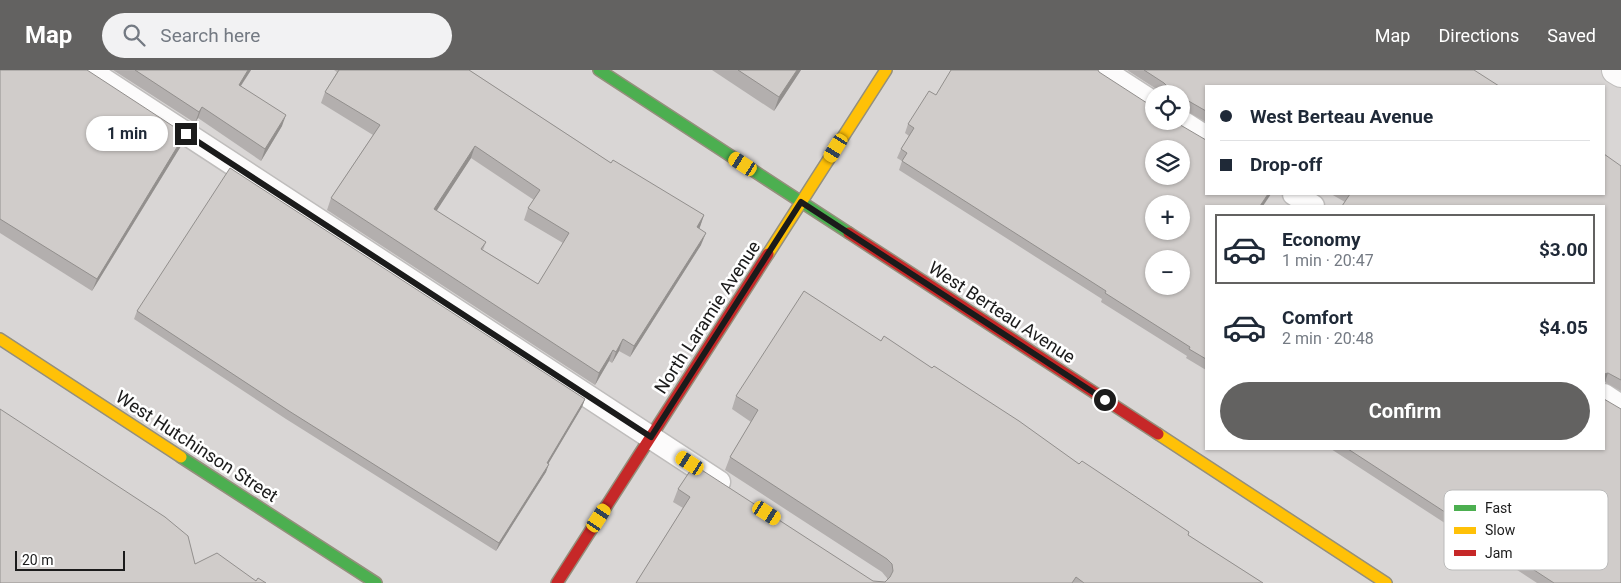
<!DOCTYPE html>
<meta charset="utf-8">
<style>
body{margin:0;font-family:Roboto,sans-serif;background:#f2f2f3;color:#1f2937;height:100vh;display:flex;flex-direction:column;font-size:19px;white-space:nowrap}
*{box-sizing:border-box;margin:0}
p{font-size:16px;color:#747a83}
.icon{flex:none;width:28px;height:28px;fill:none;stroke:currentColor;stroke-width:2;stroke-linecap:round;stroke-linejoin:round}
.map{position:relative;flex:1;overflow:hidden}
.drawer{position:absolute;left:1205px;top:135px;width:400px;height:245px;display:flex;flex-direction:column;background:#fff;border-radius:0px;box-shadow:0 1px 4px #0004}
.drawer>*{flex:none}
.hud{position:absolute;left:1205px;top:15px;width:400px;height:110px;border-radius:0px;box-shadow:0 1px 4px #0004;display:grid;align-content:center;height:110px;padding:0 15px;background:#fff}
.controls{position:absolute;left:1145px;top:15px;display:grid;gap:10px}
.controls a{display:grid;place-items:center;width:45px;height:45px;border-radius:50%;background:#fff;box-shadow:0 1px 4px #0004;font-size:25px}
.scale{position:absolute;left:15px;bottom:12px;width:110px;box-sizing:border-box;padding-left:5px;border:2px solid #1b1b1b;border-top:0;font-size:14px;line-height:18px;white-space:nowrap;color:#1b1b1b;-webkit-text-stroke:4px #fff;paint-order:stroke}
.end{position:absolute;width:22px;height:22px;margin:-11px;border:6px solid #1b1b1b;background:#fff;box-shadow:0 0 0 2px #fff}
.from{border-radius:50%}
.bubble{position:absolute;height:35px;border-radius:18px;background:#fff;box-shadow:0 1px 4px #0004;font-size:16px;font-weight:700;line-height:35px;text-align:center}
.car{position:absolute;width:15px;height:30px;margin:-15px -8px;border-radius:6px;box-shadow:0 0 4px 1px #0007;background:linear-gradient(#f5c518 24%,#345 0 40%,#f5c518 0 76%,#345 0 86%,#f5c518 0)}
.hud b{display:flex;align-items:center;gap:18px;height:48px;font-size:19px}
.hud b+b{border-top:1px solid #e0e1e3}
.hud i{width:12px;height:12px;background:#1f2937}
ul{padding:9px 0 0;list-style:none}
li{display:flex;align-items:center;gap:15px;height:70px;margin:0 10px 8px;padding:0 5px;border:2px solid transparent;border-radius:0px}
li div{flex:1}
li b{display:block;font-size:19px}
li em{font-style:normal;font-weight:700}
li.selected{border-color:#636261}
li>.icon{width:45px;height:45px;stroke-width:1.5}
.cta{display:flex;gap:10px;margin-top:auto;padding:10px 15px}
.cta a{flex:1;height:58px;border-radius:30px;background:#636261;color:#fff;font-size:20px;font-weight:700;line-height:58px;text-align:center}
header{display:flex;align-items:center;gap:30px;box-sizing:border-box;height:70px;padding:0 25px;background:#636261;color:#fff}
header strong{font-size:24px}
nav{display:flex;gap:28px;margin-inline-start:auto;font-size:18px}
.search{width:350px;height:45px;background:#f2f2f3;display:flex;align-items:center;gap:12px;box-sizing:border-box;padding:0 18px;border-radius:28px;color:#747a83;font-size:19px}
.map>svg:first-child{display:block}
.residential{fill:#d9d6d5;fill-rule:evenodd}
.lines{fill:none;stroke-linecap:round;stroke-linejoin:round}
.lane-casing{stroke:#bfbdbc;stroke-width:25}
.street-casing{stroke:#bfbdbc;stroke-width:30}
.fast-casing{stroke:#948f7c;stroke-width:14}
.slow-casing{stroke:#948f7c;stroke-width:14}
.jam-casing{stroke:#948f7c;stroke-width:14}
.lane{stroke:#fcfbfb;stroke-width:22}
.street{stroke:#fcfbfb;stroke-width:28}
.fast{stroke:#4caf50;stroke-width:11}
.slow{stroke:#ffc107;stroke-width:11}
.jam{stroke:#c62828;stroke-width:11}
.wall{fill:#b3afae;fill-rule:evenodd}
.shaded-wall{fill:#928f8d}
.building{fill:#d0ccca;stroke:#928f8d;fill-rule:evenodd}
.route{stroke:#1b1b1b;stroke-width:6}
.labels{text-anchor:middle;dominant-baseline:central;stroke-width:5;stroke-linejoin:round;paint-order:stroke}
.street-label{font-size:18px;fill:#1b1b1b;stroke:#fff}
.key{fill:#fff;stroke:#bbb;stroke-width:1}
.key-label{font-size:14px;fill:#1b1b1b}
</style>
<header>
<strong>Map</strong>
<div class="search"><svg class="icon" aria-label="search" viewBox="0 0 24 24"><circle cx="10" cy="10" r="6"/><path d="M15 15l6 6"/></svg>Search here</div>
<nav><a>Map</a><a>Directions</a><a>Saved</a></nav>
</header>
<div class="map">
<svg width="1621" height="513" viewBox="0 0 1621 513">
<rect width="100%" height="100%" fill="#eae6e3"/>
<path class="residential" d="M0,0H1621V513H0ZM1206,16H1604V124H1206ZM1154,24H1181V51H1154ZM1154,79H1181V106H1154ZM1154,134H1181V161H1154ZM1206,136H1604V379H1206ZM1154,189H1181V216H1154Z"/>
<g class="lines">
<g class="lane-casing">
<g id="lane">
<polyline points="89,0 719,412"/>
<polyline points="1103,0 1154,33"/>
<polyline points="1181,51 1206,67"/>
<polyline points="1294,124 1313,136"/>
<polyline points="1604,325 1621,336"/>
</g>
</g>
<g class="street-casing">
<polyline id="street" points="1616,0 1621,3"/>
</g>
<g class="fast-casing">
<g id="fast">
<polyline points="599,0 849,163"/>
<polyline points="181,387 376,513"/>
</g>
</g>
<g class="slow-casing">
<g id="slow">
<polyline points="768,184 886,0"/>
<polyline points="0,269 181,387"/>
<polyline points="1158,364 1386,513"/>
</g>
</g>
<g class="jam-casing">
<g id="jam">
<polyline points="849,163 1158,364"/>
<polyline points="557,513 768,184"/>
</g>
</g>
<use href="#lane" class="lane"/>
<use href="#street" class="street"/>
<use href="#fast" class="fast"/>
<use href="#slow" class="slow"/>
<use href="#jam" class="jam"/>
</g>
<g class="wall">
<polygon points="0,0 181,76 92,221 0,163"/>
<polygon points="113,0 251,0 241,16 282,56 261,91 198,48 195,53"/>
<path d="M334,0H469L611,93L704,145L699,159L701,175L630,287L619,281L612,293L609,291L595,315L327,140L331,128L373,65L321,33L325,22L337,2ZM471,88L534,130L528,138L524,150L563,173L538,214L483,180L486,172L436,141Z"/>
<polygon points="712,0 801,0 774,41"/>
<polygon points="1127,0 1474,0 1206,16 1206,52 1181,38 1181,24 1163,24 1161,22"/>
<polygon points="936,25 1206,136 1206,300 1186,288 1187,286 1101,232 1102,229 899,100 902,91 897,88 901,79 909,66 905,63 908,54"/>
<polygon points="1621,96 1621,321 1605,312 1604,312 1604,136 1345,132 1331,124 1604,124"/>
<polygon points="137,241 585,329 582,337 548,394 546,402 496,481 286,349 134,249"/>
<polygon points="881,271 932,298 1079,394 1189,462 1188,465 1263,513 636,513 683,438 673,432 678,419 873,511 885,512 887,510 887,508 882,502 725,400 730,387 751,352 732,339 736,326"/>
<polygon points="1331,379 1604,379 1621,513 1537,513"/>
</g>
<g class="shaded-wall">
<polygon points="248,0 251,0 234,26 239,15"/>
<polygon points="797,0 801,0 774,41 779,27"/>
<polygon points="1185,29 1182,38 1181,38 1181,30"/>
<polygon points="202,37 198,48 195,53 199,42"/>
<polygon points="286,45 282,56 261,91 265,79"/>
<polygon points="185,64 181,76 92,221 97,209"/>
<polygon points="475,76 471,88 430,151 434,139"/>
<polygon points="1268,124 1271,124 1263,136 1260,136"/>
<polygon points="704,145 700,157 693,169 697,157"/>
<polygon points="706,163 701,175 630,287 634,276"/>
<polygon points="623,269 619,281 612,293 616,282"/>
<polygon points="613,280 609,291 595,315 599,303"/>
<polygon points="1608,303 1605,312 1604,312 1604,304"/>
<polygon points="585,329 582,337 544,401 547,393"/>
<polygon points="549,394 546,402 496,481 499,473"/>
</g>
<g class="building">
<polygon points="0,0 87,0 185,64 97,209 0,149"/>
<polygon points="135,0 248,0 239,15 286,45 265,79 202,37 199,42"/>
<path d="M339,0H469L611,93L613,90L704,145L697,157L706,163L634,276L623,269L616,282L613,280L599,303L331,128L380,55L325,22ZM475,76L540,120L528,138L569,163L538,214L481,179L486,172L434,139Z"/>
<polygon points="738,0 797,0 779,27"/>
<path d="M951,0H1098L1099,2L1150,35L1154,36V51H1176L1177,53L1206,70V124H1268L1260,136H1206V289L1189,279L1190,277L1105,223L1106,221L902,91L907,83L901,79L914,58L908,54L929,21L936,25ZM1154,79H1181V106H1154ZM1154,134H1181V161H1154ZM1154,189H1181V216H1154Z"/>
<polygon points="1144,0 1474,0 1499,16 1206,16 1206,41 1185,29 1181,30 1181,24 1170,24 1169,18 1164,13"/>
<polygon points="1604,84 1621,96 1621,310 1608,303 1604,304 1604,136 1342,136 1350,124 1349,124 1604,124"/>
<polygon points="230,98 585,329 547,393 549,394 499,473 289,341 137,241"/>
<polygon points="804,221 881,271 884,266 932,298 934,296 1019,351 1079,394 1082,391 1189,462 1188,465 1263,513 1084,513 1076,507 1072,513 636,513 690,427 678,419 694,395 873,511 885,512 890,507 893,501 892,494 887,489 730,387 758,340 736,326"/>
<polygon points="1604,329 1621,339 1621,513 1554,513 1348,379 1604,379"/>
<polygon points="0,339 165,447 188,466 195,494 217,483 256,511 258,508 266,513 0,513"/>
</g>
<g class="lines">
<polyline class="route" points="186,64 651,367 801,132 1105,330"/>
</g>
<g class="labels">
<g class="street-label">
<text transform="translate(1002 242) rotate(33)">West Berteau Avenue</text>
<text transform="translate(707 247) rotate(-57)">North Laramie Avenue</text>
<text transform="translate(197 376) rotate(33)">West Hutchinson Street</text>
</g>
</g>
<rect x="1444" y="420" width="164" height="80" rx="8" class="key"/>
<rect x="1454" y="435" width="22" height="6" fill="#4caf50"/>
<rect x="1454" y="457" width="22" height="7" fill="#ffc107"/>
<rect x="1454" y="480" width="22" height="6" fill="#c62828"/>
<g class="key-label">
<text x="1485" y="443">Fast</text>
<text x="1485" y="465">Slow</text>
<text x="1485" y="488">Jam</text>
</g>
</svg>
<div class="controls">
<a><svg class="icon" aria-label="locate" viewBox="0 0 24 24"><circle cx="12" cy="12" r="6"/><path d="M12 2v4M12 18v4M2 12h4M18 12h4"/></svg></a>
<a><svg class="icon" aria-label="layers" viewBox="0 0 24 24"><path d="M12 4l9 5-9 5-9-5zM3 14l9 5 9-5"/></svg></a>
<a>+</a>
<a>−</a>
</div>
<div class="scale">20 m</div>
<i class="end from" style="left:1105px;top:330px"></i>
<i class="end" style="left:186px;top:64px"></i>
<div class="bubble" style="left:86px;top:46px;width:82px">1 min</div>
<i class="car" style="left:836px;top:78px;rotate:212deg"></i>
<i class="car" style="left:743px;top:94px;rotate:303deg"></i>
<i class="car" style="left:690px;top:393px;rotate:303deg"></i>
<i class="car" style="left:767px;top:443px;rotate:123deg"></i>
<i class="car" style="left:599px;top:448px;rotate:33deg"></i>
<div class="hud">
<b><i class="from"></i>West Berteau Avenue</b>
<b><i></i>Drop-off</b>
</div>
<section class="drawer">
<ul>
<li class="selected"><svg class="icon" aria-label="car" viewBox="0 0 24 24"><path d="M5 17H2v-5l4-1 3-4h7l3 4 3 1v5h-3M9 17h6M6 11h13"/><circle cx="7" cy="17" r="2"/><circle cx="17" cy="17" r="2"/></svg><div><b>Economy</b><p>1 min · 20:47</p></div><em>$3.00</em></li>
<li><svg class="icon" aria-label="car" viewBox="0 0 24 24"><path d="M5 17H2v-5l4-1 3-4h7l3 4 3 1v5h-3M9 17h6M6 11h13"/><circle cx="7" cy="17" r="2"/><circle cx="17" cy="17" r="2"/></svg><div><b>Comfort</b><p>2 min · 20:48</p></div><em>$4.05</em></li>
</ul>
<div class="cta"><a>Confirm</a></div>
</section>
</div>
